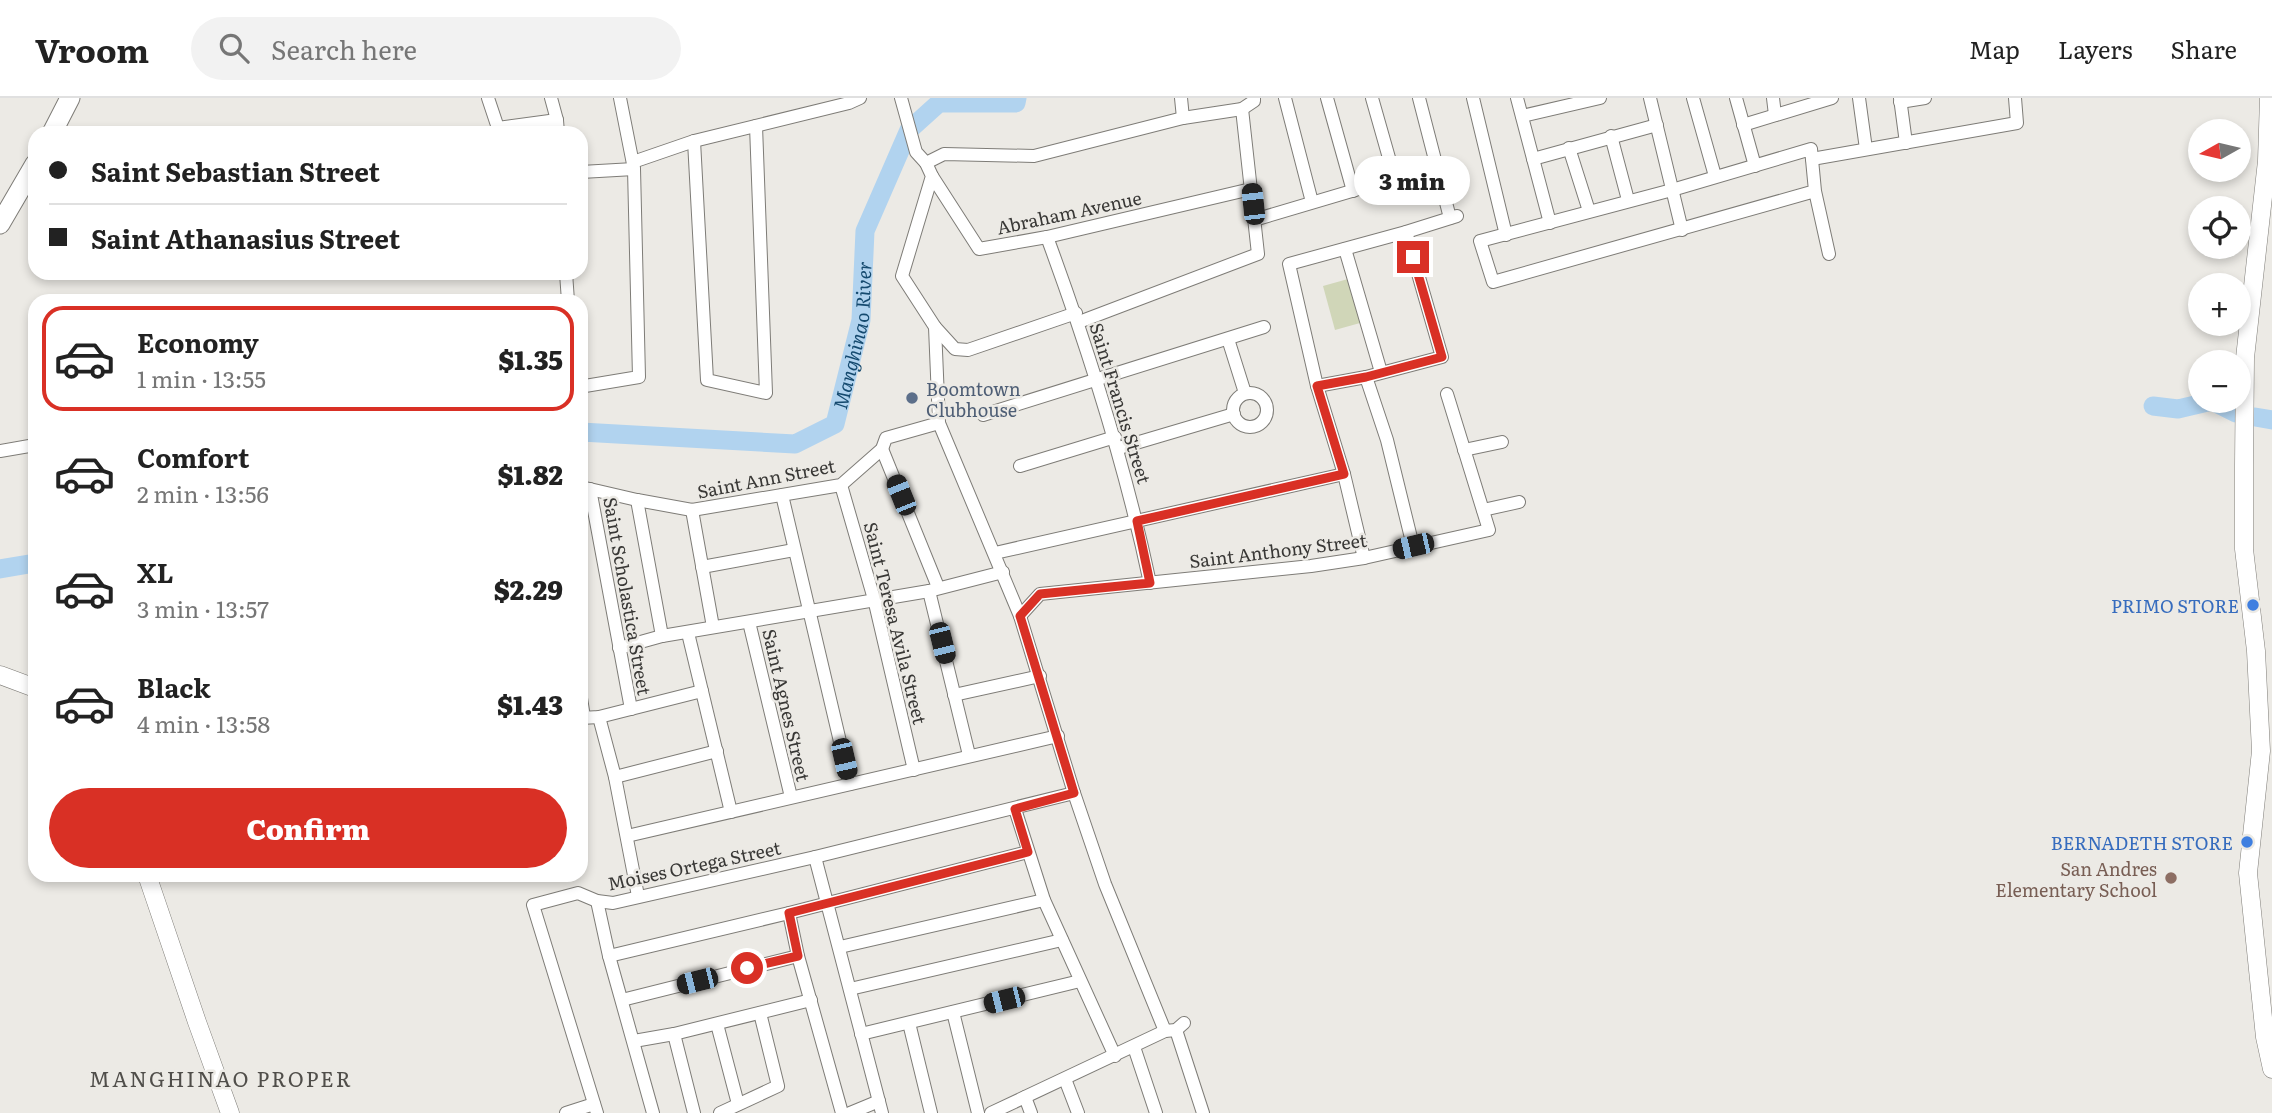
<!DOCTYPE html>
<meta charset="utf-8">
<style>
body{margin:0;font-family:Literata,serif;background:#f2f2f2;color:#222;height:100vh;display:flex;flex-direction:column;font-size:26px;white-space:nowrap}
*{box-sizing:border-box;margin:0}
p{font-size:23px;color:#767676}
.icon{flex:none;width:38px;height:38px;fill:none;stroke:currentColor;stroke-width:2;stroke-linecap:round;stroke-linejoin:round}
.map{position:relative;flex:1;overflow:hidden}
.sheet{position:absolute;left:28px;top:196px;width:560px;height:588px;display:flex;flex-direction:column;background:#fff;border-radius:21px;box-shadow:0 4px 10px #0003}
.sheet>*{flex:none}
.banner{position:absolute;left:28px;top:28px;width:560px;height:154px;border-radius:21px;box-shadow:0 4px 10px #0003;display:grid;align-content:center;height:154px;padding:0 21px;background:#fff}
.needle{width:46px;rotate:262deg}
.tools{position:absolute;left:2188px;top:21px;display:grid;gap:14px}
.tools a{display:grid;place-items:center;width:63px;height:63px;border-radius:50%;background:#fff;box-shadow:0 4px 10px #0003;font-size:35px}
.end{position:absolute;width:32px;height:32px;margin:-16px;border:9px solid #d93025;background:#fff;box-shadow:0 0 0 4px #fff}
.from{border-radius:50%}
.bubble{position:absolute;height:49px;border-radius:24px;background:#fff;box-shadow:0 4px 10px #0003;font-size:23px;font-weight:800;line-height:49px;text-align:center}
.car{position:absolute;width:21px;height:42px;margin:-21px -10px;border-radius:9px;box-shadow:0 0 5px 2px #0007;background:linear-gradient(#222 24%,#8ab4d8 0 40%,#222 0 76%,#8ab4d8 0 86%,#222 0)}
.banner b{display:flex;align-items:center;gap:24px;height:66px;font-size:26px}
.banner b+b{border-top:2px solid #e0e0e0}
.banner i{width:18px;height:18px;background:#222}
ul{padding:12px 0 0;list-style:none}
li{display:flex;align-items:center;gap:21px;height:105px;margin:0 14px 10px;padding:0 7px;border:4px solid transparent;border-radius:21px}
li div{flex:1}
li b{display:block;font-size:26px}
li em{font-style:normal;font-weight:800}
li.on{border-color:#d93025}
li>.icon{width:63px;height:63px;stroke-width:1.5}
.button{display:flex;gap:14px;margin-top:auto;padding:14px 21px}
.button a{flex:1;height:80px;border-radius:42px;background:#d93025;color:#fff;font-size:28px;font-weight:800;line-height:80px;text-align:center}
header{display:flex;align-items:center;gap:42px;box-sizing:border-box;height:98px;padding:0 35px;background:#fff;border-bottom:2px solid #e0e0e0}
header strong{font-size:33px}
nav{display:flex;gap:38px;margin-inline-start:auto;font-size:24px}
.search{width:490px;height:63px;background:#f2f2f2;display:flex;align-items:center;gap:18px;box-sizing:border-box;padding:0 24px;border-radius:38px;color:#767676;font-size:26px}
.map>svg:first-child{display:block}
.green{fill:#d0d6b8}
.lines{fill:none;stroke-linecap:round;stroke-linejoin:round}
.river{stroke:#b1d3ef;stroke-width:19}
.street-casing{stroke:#7e7c77;stroke-width:14}
.secondary-casing{stroke:#7e7c77;stroke-width:19}
.primary-casing{stroke:#7e7c77;stroke-width:21}
.street{stroke:#fff;stroke-width:12}
.secondary{stroke:#fff;stroke-width:18}
.primary{stroke:#fff;stroke-width:19}
.route{stroke:#d93025;stroke-width:9}
.service-dot{fill:#5c6f8a;stroke:#eceae5;stroke-width:2.5}
.shop-dot{fill:#3f7fe0;stroke:#eceae5;stroke-width:2.5}
.education-dot{fill:#8d6e63;stroke:#eceae5;stroke-width:2.5}
.labels{text-anchor:middle;dominant-baseline:central;stroke-width:5;stroke-linejoin:round;paint-order:stroke}
.street-label{font-size:18px;fill:#393836;stroke:#eceae5}
.service-label{font-size:18px;fill:#4e5e75;stroke:#eceae5;text-anchor:start}
.shop-label{font-size:18px;fill:#366cbe;stroke:#eceae5;text-anchor:end}
.education-label{font-size:18px;fill:#785e54;stroke:#eceae5;text-anchor:end}
.water-label{font-size:19px;font-style:italic;fill:#154a6f;stroke:#eceae5}
.quarter-label{font-size:21px;letter-spacing:2px;fill:#504e4a;stroke:#eceae5}
</style>
<header>
<strong>Vroom</strong>
<div class="search"><svg class="icon" aria-label="search" viewBox="0 0 24 24"><circle cx="10" cy="10" r="6"/><path d="M15 15l6 6"/></svg>Search here</div>
<nav><a>Map</a><a>Layers</a><a>Share</a></nav>
</header>
<div class="map">
<svg width="2272" height="1015" viewBox="0 0 2272 1015">
<rect width="100%" height="100%" fill="#eceae5"/>
<polygon class="green" points="1348,181 1360,225 1335,232 1323,188"/>
<g class="lines">
<g class="river">
<polyline points="2153,308 2178,311 2212,303 2236,315"/>
<polyline points="2255,319 2272,322"/>
<path id="s1" d="M581,334L795,346L835,326L861,222L865,133L909,32L939,5H1016L1017,0"/>
<polyline points="0,471 35,465"/>
</g>
<g class="street-casing">
<g id="street">
<polyline points="488,0 498,30 557,22"/>
<polyline points="551,0 557,22 558,35"/>
<polyline points="901,0 916,54 926,65 932,78 902,178 935,229 939,325 1020,518 1074,695 1105,786 1165,933"/>
<polyline points="1181,0 1183,20"/>
<polyline points="1285,0 1312,104"/>
<polyline points="1327,0 1353,93"/>
<polyline points="1372,0 1395,81"/>
<polyline points="1419,0 1450,120"/>
<polyline points="1473,0 1506,137"/>
<polyline points="1517,0 1550,125"/>
<polyline points="1650,0 1682,132"/>
<polyline points="1693,0 1715,78"/>
<polyline points="1736,0 1755,68"/>
<polyline points="1773,0 1775,17"/>
<polyline points="1859,0 1866,51"/>
<polyline points="1900,0 1906,45"/>
<polyline points="1900,4 1925,0"/>
<polyline points="1522,18 1600,0"/>
<polyline points="1743,27 1832,0"/>
<polyline points="1611,38 1628,102"/>
<polyline points="694,43 707,282 766,295 756,28"/>
<polyline points="1569,50 1589,113"/>
<polyline points="1533,61 1657,27"/>
<polyline points="1812,61 2017,25 2015,0"/>
<polyline points="633,64 694,43 849,5 860,0"/>
<polyline points="926,65 944,56 1034,58 1183,20 1242,11 1254,3 1254,0"/>
<polyline points="581,74 634,71"/>
<polyline points="932,78 979,151 1047,139 1251,91"/>
<polyline points="1815,93 1493,184 1480,143 1672,92 1811,51 1815,93 1829,156"/>
<polyline points="1254,122 1436,68"/>
<path d="M1047,139C1089,253 1125,366 1150,485"/>
<polyline points="1345,151 1381,274"/>
<polyline points="566,175 568,203"/>
<polyline points="1079,224 1258,156 1242,11"/>
<polyline points="935,229 955,251 968,252 1076,215"/>
<polyline points="1228,241 1245,295"/>
<polyline points="1366,279 1387,342 1413,448"/>
<polyline points="581,286 585,288 639,279 634,71 620,0"/>
<polyline points="1317,288 1366,279 1442,259 1406,134"/>
<circle cx="1250" cy="312" r="17"/>
<polyline points="983,317 1264,229"/>
<polyline points="1119,350 1234,316"/>
<polyline points="882,351 938,489"/>
<polyline points="1464,352 1502,344"/>
<polyline points="0,353 35,347"/>
<polyline points="1020,368 1115,339"/>
<polyline points="841,387 874,501 914,672"/>
<polyline points="581,389 637,402 692,412 841,387 882,351 886,340 939,325"/>
<polyline points="590,391 631,611"/>
<polyline points="782,397 850,686"/>
<polyline points="637,402 662,538"/>
<polyline points="692,412 713,529"/>
<polyline points="1483,412 1519,404"/>
<polyline points="995,455 1344,376"/>
<polyline points="1364,460 1344,376 1317,288 1289,166 1406,134 1457,118"/>
<polyline points="702,469 794,452"/>
<polyline points="929,493 969,657"/>
<polyline points="1020,518 1040,496 1311,468 1364,460 1489,432 1447,296"/>
<polyline points="749,524 791,699"/>
<polyline points="688,535 731,714"/>
<polyline points="619,550 662,538 929,493 1003,474"/>
<polyline points="954,597 1040,578"/>
<polyline points="581,600 584,619"/>
<polyline points="599,619 615,679 638,798"/>
<polyline points="581,620 599,619 702,593"/>
<polyline points="615,679 717,653"/>
<polyline points="1015,711 1044,802 1115,958"/>
<polyline points="627,738 1058,638"/>
<polyline points="815,759 882,1015"/>
<polyline points="597,803 609,858 653,1015"/>
<polyline points="789,815 798,858 842,1015"/>
<polyline points="840,849 1044,802"/>
<polyline points="609,858 789,815 1028,754"/>
<polyline points="850,891 1062,842"/>
<polyline points="622,902 798,858"/>
<polyline points="953,914 978,1015"/>
<polyline points="909,925 931,1015"/>
<polyline points="717,926 738,1006"/>
<polyline points="1176,932 1203,1015"/>
<polyline points="674,936 694,1015"/>
<polyline points="861,936 1080,883"/>
<polyline points="634,943 674,936 811,902"/>
<polyline points="1134,949 1156,1015"/>
<polyline points="1065,981 1078,1015"/>
<polyline points="1025,999 1031,1015"/>
<polyline points="566,1015 594,1006"/>
<polyline points="597,1015 533,807 578,795 597,803 613,805 815,759 1074,695"/>
<polyline points="720,1015 778,988 760,915"/>
<polyline points="850,1015 879,1003"/>
<polyline points="991,1015 1165,933 1176,932 1184,925"/>
</g>
</g>
<g class="secondary-casing">
<g id="secondary">
<polyline points="2269,0 2267,63 2245,260 2244,367 2244,451 2256,553 2261,653 2248,775 2265,939 2272,971"/>
<polyline points="0,577 35,590"/>
<polyline points="147,777 197,924 230,1015"/>
</g>
</g>
<g class="primary-casing">
<g id="primary">
<polyline points="52,35 70,0"/>
<polyline points="0,126 35,66"/>
</g>
</g>
<use href="#street" class="street"/>
<use href="#secondary" class="secondary"/>
<use href="#primary" class="primary"/>
</g>
<g class="lines">
<polyline class="route" points="747,870 798,858 789,815 1028,754 1015,711 1074,695 1020,518 1040,496 1150,485 1137,423 1344,376 1317,288 1366,279 1442,259 1413,159"/>
</g>
<circle class="service-dot" cx="912" cy="300" r="7"/>
<g class="shop-dot">
<circle cx="2253" cy="507" r="7"/>
<circle cx="2247" cy="744" r="7"/>
</g>
<circle class="education-dot" cx="2171" cy="780" r="7"/>
<g class="labels">
<g class="street-label">
<text transform="translate(1069 114) rotate(-12)">Abraham Avenue</text>
<text transform="translate(1121 305) rotate(73)">Saint Francis Street</text>
<text transform="translate(766 380) rotate(-11)">Saint Ann Street</text>
<text transform="translate(1278 452) rotate(-7)">Saint Anthony Street</text>
<text transform="translate(628 498) rotate(80)">Saint Scholastica Street</text>
<text transform="translate(896 525) rotate(76)">Saint Teresa Avila Street</text>
<text transform="translate(787 607) rotate(77)">Saint Agnes Street</text>
<text transform="translate(694 767) rotate(-12)">Moises Ortega Street</text>
</g>
<g class="service-label">
<text x="926" y="290">Boomtown<tspan x="926" dy="21">Clubhouse</tspan></text>
</g>
<g class="shop-label">
<text x="2239" y="507">PRIMO STORE</text>
<text x="2233" y="744">BERNADETH STORE</text>
</g>
<g class="education-label">
<text x="2157" y="770">San Andres<tspan x="2157" dy="21">Elementary School</tspan></text>
</g>
<g class="water-label">
<text stroke="none"><textPath href="#s1" startOffset="350">Manghinao River</textPath></text>
</g>
<g class="quarter-label">
<text x="221" y="979">MANGHINAO PROPER</text>
</g>
</g>
</svg>
<div class="tools">
<a><svg class="needle" viewBox="-14 -14 28 28"><path d="M0-13l5 13h-10z" fill="#e53935"/><path d="M0 13l5-13h-10z" fill="#767676"/></svg></a>
<a><svg class="icon" aria-label="locate" viewBox="0 0 24 24"><circle cx="12" cy="12" r="6"/><path d="M12 2v4M12 18v4M2 12h4M18 12h4"/></svg></a>
<a>+</a>
<a>−</a>
</div>
<i class="end from" style="left:747px;top:870px"></i>
<i class="end" style="left:1413px;top:159px"></i>
<div class="bubble" style="left:1354px;top:58px;width:116px">3 min</div>
<i class="car" style="left:1253px;top:106px;rotate:354deg"></i>
<i class="car" style="left:901px;top:397px;rotate:338deg"></i>
<i class="car" style="left:1413px;top:448px;rotate:257deg"></i>
<i class="car" style="left:942px;top:545px;rotate:166deg"></i>
<i class="car" style="left:844px;top:661px;rotate:167deg"></i>
<i class="car" style="left:697px;top:883px;rotate:256deg"></i>
<i class="car" style="left:1004px;top:902px;rotate:256deg"></i>
<div class="banner">
<b><i class="from"></i>Saint Sebastian Street</b>
<b><i></i>Saint Athanasius Street</b>
</div>
<section class="sheet">
<ul>
<li class="on"><svg class="icon" aria-label="car" viewBox="0 0 24 24"><path d="M5 17H2v-5l4-1 3-4h7l3 4 3 1v5h-3M9 17h6M6 11h13"/><circle cx="7" cy="17" r="2"/><circle cx="17" cy="17" r="2"/></svg><div><b>Economy</b><p>1 min · 13:55</p></div><em>$1.35</em></li>
<li><svg class="icon" aria-label="car" viewBox="0 0 24 24"><path d="M5 17H2v-5l4-1 3-4h7l3 4 3 1v5h-3M9 17h6M6 11h13"/><circle cx="7" cy="17" r="2"/><circle cx="17" cy="17" r="2"/></svg><div><b>Comfort</b><p>2 min · 13:56</p></div><em>$1.82</em></li>
<li><svg class="icon" aria-label="car" viewBox="0 0 24 24"><path d="M5 17H2v-5l4-1 3-4h7l3 4 3 1v5h-3M9 17h6M6 11h13"/><circle cx="7" cy="17" r="2"/><circle cx="17" cy="17" r="2"/></svg><div><b>XL</b><p>3 min · 13:57</p></div><em>$2.29</em></li>
<li><svg class="icon" aria-label="car" viewBox="0 0 24 24"><path d="M5 17H2v-5l4-1 3-4h7l3 4 3 1v5h-3M9 17h6M6 11h13"/><circle cx="7" cy="17" r="2"/><circle cx="17" cy="17" r="2"/></svg><div><b>Black</b><p>4 min · 13:58</p></div><em>$1.43</em></li>
</ul>
<div class="button"><a>Confirm</a></div>
</section>
</div>
